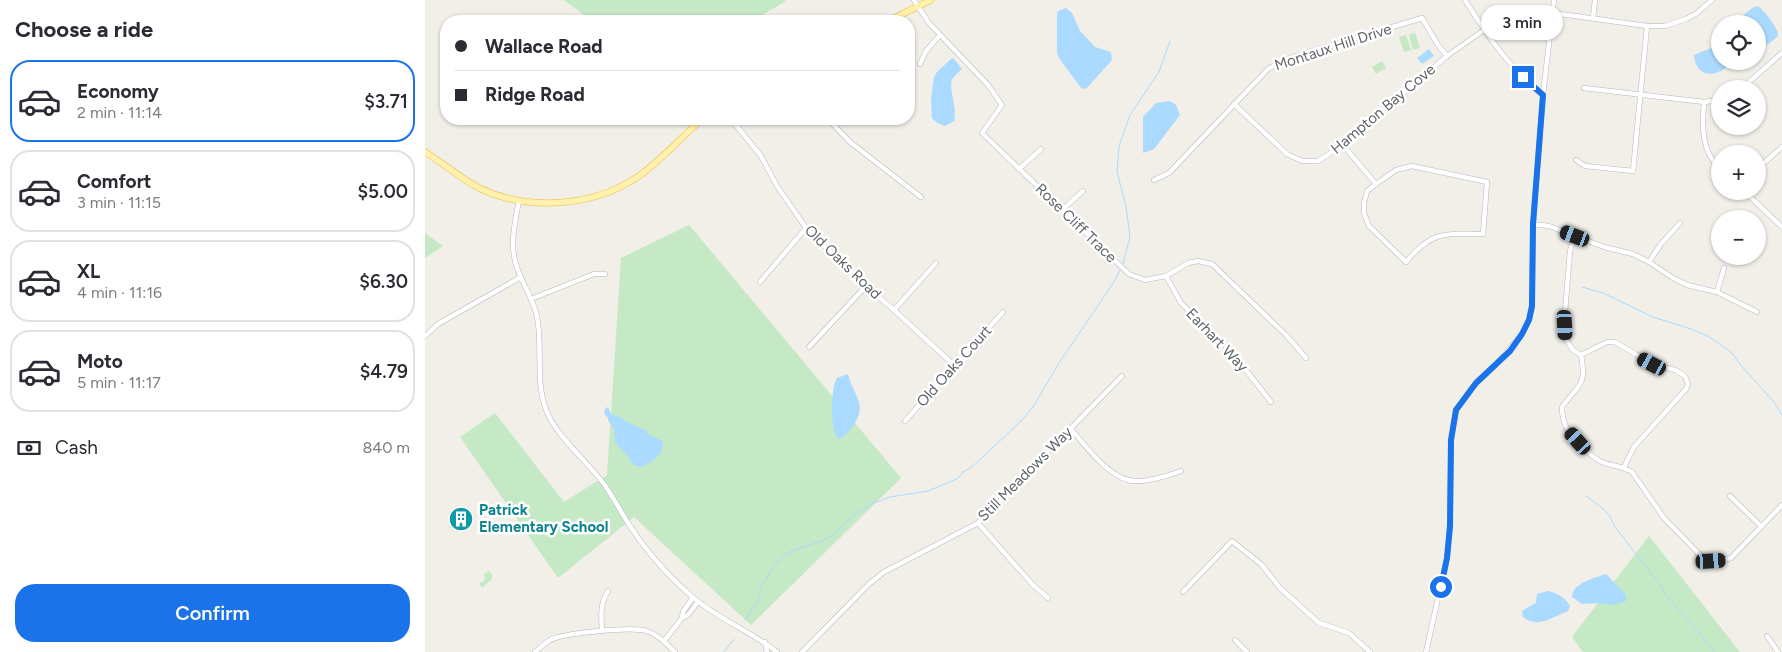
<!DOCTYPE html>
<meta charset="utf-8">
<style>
body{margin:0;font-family:Figtree,sans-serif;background:#f7f7f7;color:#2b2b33;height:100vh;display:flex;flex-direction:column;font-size:19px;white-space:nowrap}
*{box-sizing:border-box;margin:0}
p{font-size:16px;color:#7c7c81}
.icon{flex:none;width:28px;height:28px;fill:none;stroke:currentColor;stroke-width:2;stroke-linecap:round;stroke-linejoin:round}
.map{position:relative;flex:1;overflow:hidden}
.sheet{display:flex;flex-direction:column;background:#fff;width:425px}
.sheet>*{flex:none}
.guide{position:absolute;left:15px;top:15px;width:475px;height:110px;border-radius:20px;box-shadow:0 1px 4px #0004;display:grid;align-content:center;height:110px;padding:0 15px;background:#fff}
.tools{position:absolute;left:1286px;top:15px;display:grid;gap:10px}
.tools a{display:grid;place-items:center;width:55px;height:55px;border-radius:50%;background:#fff;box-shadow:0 1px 4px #0004;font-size:25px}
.end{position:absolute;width:22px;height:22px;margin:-11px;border:6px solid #1a73e8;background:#fff;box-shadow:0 0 0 2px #fff}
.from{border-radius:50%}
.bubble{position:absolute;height:35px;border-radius:18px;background:#fff;box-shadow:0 1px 4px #0004;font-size:16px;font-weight:600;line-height:35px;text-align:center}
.car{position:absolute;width:15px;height:30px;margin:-15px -8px;border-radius:6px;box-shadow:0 0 4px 1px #0007;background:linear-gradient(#222 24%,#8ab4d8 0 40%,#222 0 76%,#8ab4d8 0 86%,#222 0)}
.guide b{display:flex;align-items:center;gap:18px;height:48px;font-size:19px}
.guide b+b{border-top:1px solid #e1e1e2}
.guide i{width:12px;height:12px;background:#2b2b33}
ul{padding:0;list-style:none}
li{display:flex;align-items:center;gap:15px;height:82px;margin:0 10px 8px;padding:0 5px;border:2px solid #e1e1e2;border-radius:20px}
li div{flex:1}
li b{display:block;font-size:19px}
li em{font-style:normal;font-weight:600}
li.current{border-color:#1a73e8}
li>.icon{width:45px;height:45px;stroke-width:1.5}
h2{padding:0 15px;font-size:22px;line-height:60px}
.pay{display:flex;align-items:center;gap:12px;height:55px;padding:0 15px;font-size:19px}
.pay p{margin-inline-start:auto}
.primary-button{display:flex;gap:10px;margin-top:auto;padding:10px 15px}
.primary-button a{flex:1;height:58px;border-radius:20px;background:#1a73e8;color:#fff;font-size:20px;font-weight:600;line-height:58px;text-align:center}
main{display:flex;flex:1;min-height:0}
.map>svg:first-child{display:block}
.green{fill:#c5e8c5}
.water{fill:#aadaff}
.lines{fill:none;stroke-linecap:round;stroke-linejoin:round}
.stream{stroke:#aadaff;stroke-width:1}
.minor-casing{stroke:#b5b8bc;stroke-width:5.5}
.major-casing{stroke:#f2c960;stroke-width:7}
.minor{stroke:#fff;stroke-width:4.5}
.major{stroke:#fff2af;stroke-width:5.5}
.route{stroke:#1a73e8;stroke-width:6}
.labels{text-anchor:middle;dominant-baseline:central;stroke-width:5;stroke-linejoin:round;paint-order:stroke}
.street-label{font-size:15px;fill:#5f6368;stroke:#fff}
.culture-label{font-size:15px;font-weight:bold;fill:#0d838f;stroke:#fff;text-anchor:start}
</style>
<main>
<section class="sheet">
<h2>Choose a ride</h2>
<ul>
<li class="current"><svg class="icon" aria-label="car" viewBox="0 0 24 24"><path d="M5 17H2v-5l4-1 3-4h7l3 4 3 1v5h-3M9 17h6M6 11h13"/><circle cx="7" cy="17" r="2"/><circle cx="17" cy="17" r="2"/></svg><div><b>Economy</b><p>2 min · 11:14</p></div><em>$3.71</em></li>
<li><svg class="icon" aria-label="car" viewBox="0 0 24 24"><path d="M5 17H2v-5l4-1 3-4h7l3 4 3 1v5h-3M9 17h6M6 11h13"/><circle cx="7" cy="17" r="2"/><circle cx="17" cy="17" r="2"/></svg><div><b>Comfort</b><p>3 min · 11:15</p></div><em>$5.00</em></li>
<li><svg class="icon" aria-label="car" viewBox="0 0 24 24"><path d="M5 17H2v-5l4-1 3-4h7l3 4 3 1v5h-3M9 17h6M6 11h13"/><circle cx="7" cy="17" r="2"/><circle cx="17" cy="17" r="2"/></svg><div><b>XL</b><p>4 min · 11:16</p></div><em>$6.30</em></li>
<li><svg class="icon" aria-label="car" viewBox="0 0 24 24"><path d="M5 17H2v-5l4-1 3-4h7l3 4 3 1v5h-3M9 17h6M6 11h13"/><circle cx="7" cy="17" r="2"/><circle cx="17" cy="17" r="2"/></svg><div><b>Moto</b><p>5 min · 11:17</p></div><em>$4.79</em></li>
</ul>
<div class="pay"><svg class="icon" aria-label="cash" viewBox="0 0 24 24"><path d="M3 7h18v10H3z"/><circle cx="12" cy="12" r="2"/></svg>Cash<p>840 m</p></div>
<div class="primary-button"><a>Confirm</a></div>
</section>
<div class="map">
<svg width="1357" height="652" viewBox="0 0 1357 652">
<rect width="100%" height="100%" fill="#f1efe8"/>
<g class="green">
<polygon points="139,0 359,0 361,1 330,19 330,21 167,21"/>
<polygon points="990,33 995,48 988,50 984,35"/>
<polygon points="981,35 986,50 979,52 974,37"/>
<polygon points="957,61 961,68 951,74 947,67"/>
<polygon points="264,225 476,478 326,625 209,517 133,578 35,437 70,413 139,502 182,475 196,258"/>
<polygon points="0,233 18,246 0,258"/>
<polygon points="1224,536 1315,652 1158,652 1147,637"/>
<polygon points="64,571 67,575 67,579 57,588 55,585 55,583 60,580 59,574"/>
</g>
<g class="water">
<path d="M1333,6C1338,9 1354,29 1353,35C1352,37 1349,40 1347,41C1342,45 1339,46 1333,45L1332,24H1308L1327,8Z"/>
<polygon points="641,8 647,13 655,31 670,47 686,52 687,60 661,89 656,88 634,58 632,53 632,15 633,11"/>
<path d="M1295,40V61H1307C1295,78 1271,80 1269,55L1289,47Z"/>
<polygon points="1004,49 1009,56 997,64 992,58"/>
<path d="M527,58L529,59L537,69C534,72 530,75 528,78C522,86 533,107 529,121L520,126L511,122L507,118L506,100L509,77L512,72Z"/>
<polygon points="745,101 751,105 755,115 729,149 718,153 718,117 731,103"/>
<path d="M423,374C428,397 444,403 428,426C424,431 420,437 413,439C405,430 405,389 412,378Z"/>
<path d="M183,407L186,414L197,418L203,423L221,430L223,434L237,441C241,454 227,462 216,467L208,465L203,456L190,442L189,428L183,421V418L179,413L180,409Z"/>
<path d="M1181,574L1201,595V601L1189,605L1176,603L1157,604L1147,597C1147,583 1170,578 1181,574Z"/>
<path d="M1123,591C1132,593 1140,597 1145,606L1143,611C1128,617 1112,629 1098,617L1097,611L1111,603L1112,594Z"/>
</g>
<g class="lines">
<g class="stream">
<polyline points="698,264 705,237 701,206 692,172 694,146 705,115 734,72 745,41"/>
<polyline points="1157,287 1178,293 1228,317 1266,329 1283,336 1306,352 1319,369 1349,402 1357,415"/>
<polyline points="1161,496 1177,508 1184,515 1190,527 1234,583 1239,593 1291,652"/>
<polyline points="320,620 334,599 337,585 350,565 364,552 396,541 408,535 428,516 446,504 465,497 503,491 532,479 537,473 548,466 596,421 608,407 634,363 689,282 695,270"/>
<polyline points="299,652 309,639"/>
</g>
<g class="minor-casing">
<g id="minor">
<polyline points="489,0 504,23 563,85 577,105 557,133 704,274 720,280 741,276 763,263 773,261 787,264 861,335 881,358"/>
<path d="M1040,0C1062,35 1085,69 1118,95"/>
<polyline points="1128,13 1222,26 1240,26 1261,19 1272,13 1287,0"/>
<polyline points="1168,18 1170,0"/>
<polyline points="495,64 501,51 515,35"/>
<polyline points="1159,88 1279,102 1295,100"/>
<polyline points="1316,89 1357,53"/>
<path d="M1279,102C1277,126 1276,151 1295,169"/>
<polyline points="809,104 862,154 877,161 893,161 918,145 1022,56 1059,30"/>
<polyline points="306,119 336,156 352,186 381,228 441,286 469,310 530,366"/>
<polyline points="403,119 425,142 496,197"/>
<polyline points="918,145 951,184"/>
<polyline points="1151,160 1160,166 1208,171 1222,26"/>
<path d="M987,166L1062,182L1058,234C1020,234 1007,230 981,262L944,226L939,213V203L942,191L951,184L971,170Z"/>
<polyline points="594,169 616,149"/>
<polyline points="1332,169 1357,147"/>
<polyline points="729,180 744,173 843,69 859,60 997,18 1013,45 1022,56"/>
<polyline points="1319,191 1357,227"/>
<path d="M94,200C91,218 86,237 89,256C92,277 107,295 112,316C118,347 110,380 121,410C131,436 162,461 179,484C188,497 196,512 205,526C222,552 245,578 270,599C295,620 327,632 352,652"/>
<polyline points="637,210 658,191"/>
<polyline points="1108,224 1124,226 1179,247 1208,254 1224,262 1248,278 1262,285 1292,292 1332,312"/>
<path d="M1150,236L1145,251L1139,325L1140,338L1148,350L1156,355C1162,387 1154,383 1137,407C1137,414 1138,420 1141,427C1146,437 1166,457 1177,462C1187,466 1197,466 1207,472L1239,518L1276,556L1285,561H1296L1306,558L1357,505"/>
<polyline points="1224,262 1236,244 1255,223"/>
<polyline points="741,276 756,303 806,351 846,402"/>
<polyline points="335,282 381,228"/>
<polyline points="1292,292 1299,268"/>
<polyline points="106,299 169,274 180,274"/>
<polyline points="469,310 511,263"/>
<polyline points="0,336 13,324 96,277"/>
<polyline points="384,347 441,286"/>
<polyline points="1156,355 1182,342 1190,342 1227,364 1250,370 1260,376 1263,384 1261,389 1209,447 1199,467"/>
<polyline points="480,421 578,312"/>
<path d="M645,428C660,445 681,474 703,480C716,484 743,476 756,471"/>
<polyline points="1305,496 1336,526"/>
<polyline points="553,523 608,585 623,598"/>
<polyline points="758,592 807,541 837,565 855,588 894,623 924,633 945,652"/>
<polyline points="257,618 263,615 273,602"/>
<path d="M177,630C176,615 175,604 183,591"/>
<polyline points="1342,636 1353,652"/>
<polyline points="810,640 822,652"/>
<polyline points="239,641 257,618 258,612 268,597"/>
<polyline points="340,642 342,652"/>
<path d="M110,652C115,648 120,643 125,640C139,633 208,626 222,631C233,635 242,644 250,652"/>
<polyline points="377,652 444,584 459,572 553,523 697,376"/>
<polyline points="1001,652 1022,558 1025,526 1026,440 1031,410 1051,383 1070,366 1097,334 1104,320 1107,307 1108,224 1118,95 1129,0"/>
</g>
</g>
<g class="major-casing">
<g id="major">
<polyline points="463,21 506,0"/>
<path d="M0,152C18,163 35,178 54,188C104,212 173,207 218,173C239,157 257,137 277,119"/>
</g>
</g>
<use href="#minor" class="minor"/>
<use href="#major" class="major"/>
</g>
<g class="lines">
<polyline class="route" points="1016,587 1022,558 1025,526 1026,440 1031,410 1051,383 1085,351 1097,334 1104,320 1107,306 1108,224 1118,95 1098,77"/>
</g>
<defs>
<g id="building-disc" transform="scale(1.25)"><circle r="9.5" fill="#0f9aa8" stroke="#fff"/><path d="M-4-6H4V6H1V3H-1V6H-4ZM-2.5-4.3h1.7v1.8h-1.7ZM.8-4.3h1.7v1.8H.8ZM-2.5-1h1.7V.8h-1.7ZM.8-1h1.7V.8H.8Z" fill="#fff"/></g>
</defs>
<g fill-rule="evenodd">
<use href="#building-disc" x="36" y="519"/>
</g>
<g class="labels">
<g class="street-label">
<text transform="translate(908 47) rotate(-18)">Montaux Hill Drive</text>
<text transform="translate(958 109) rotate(-40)">Hampton Bay Cove</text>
<text transform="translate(651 223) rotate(44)">Rose Cliff Trace</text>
<text transform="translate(418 262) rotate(44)">Old Oaks Road</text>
<text transform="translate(792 340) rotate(46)">Earhart Way</text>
<text transform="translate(529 366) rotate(-48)">Old Oaks Court</text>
<text transform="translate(600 474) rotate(-45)">Still Meadows Way</text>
</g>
<g class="culture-label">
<text x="54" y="510">Patrick<tspan x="54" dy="17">Elementary School</tspan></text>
</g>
</g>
</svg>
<div class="tools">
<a><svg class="icon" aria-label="locate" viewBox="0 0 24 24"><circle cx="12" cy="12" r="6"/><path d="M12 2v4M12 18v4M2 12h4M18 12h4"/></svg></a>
<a><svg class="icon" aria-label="layers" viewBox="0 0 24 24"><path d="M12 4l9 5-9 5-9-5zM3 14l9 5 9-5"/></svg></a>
<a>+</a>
<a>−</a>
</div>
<i class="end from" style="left:1016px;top:587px"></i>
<i class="end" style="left:1098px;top:77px"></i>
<div class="bubble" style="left:1056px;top:5px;width:82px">3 min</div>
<i class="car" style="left:1150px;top:236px;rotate:291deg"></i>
<i class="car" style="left:1140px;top:325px;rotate:177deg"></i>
<i class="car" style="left:1227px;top:364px;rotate:298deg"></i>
<i class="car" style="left:1153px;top:441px;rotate:318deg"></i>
<i class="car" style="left:1286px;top:561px;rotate:87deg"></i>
<div class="guide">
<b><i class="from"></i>Wallace Road</b>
<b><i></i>Ridge Road</b>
</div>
</div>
</main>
